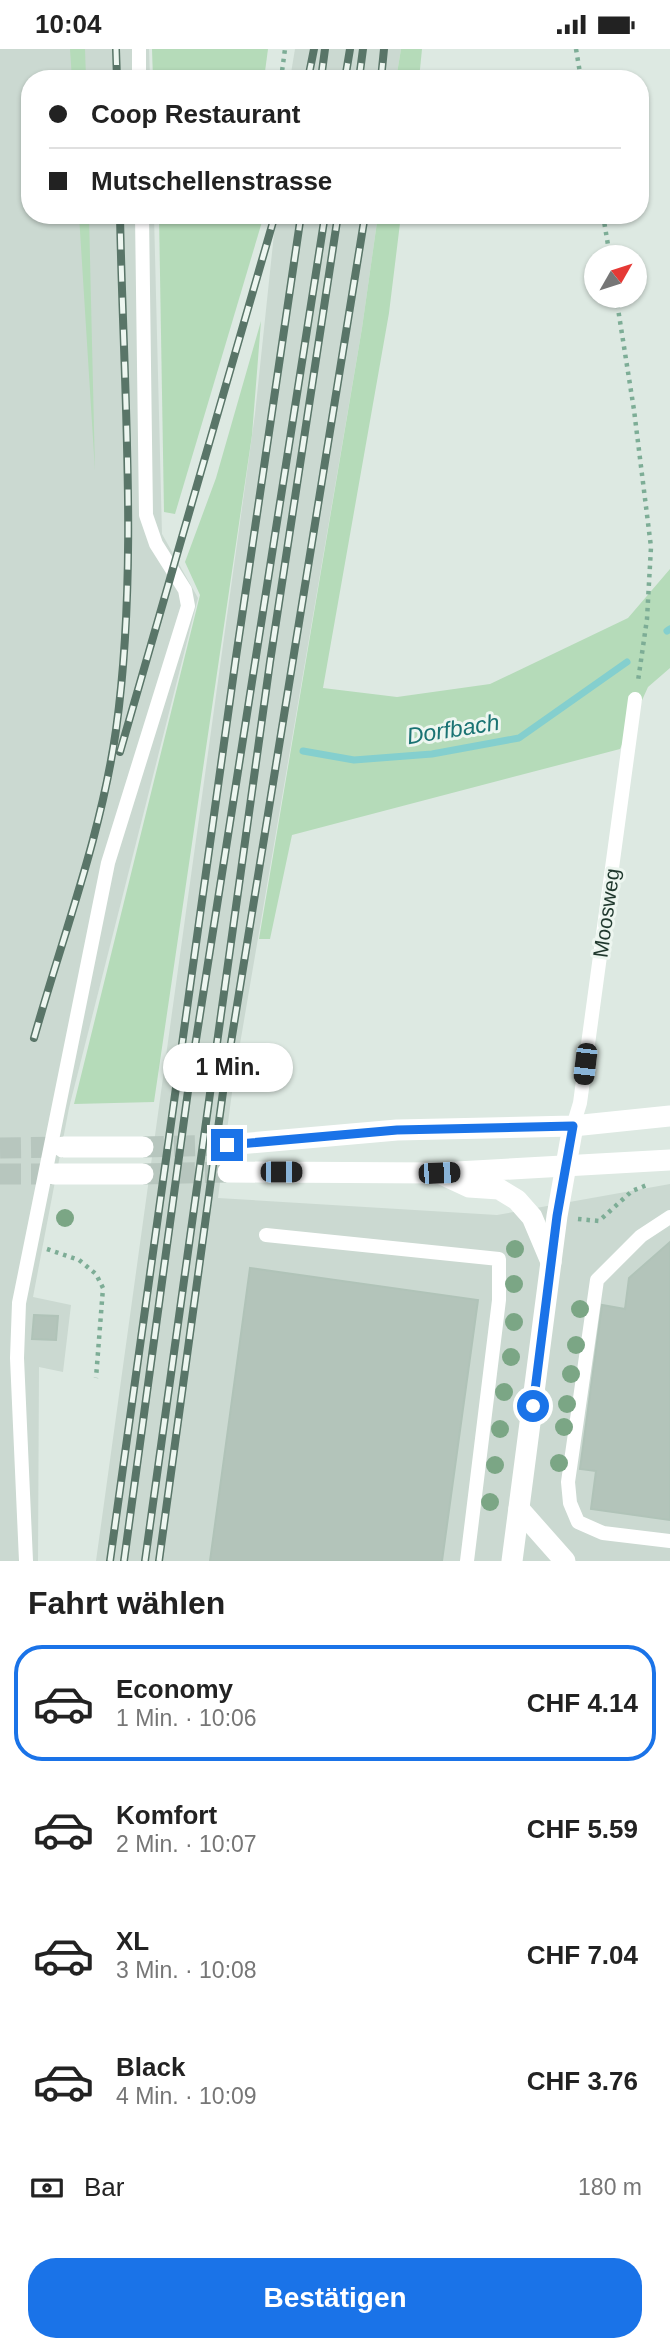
<!DOCTYPE html>
<html lang="de">
<meta charset="utf-8">
<style>
body{margin:0;font-family:Arial,sans-serif;background:#f2f2f2;color:#222;height:100vh;display:flex;flex-direction:column;font-size:26px;white-space:nowrap}
*{box-sizing:border-box;margin:0}
p{font-size:23px;color:#767676}
.icon{flex:none;width:38px;height:38px;fill:none;stroke:currentColor;stroke-width:2;stroke-linecap:round;stroke-linejoin:round}
.map{position:relative;height:1512px;overflow:hidden}
.details{display:flex;flex-direction:column;background:#fff;flex:1}
.details>*{flex:none}
.top-card{position:absolute;left:21px;top:21px;width:628px;height:154px;border-radius:28px;box-shadow:0 2px 5px #0004;display:grid;align-content:center;height:154px;padding:0 28px;background:#fff}
.needle{width:46px;rotate:51deg}
.tools{position:absolute;left:584px;top:196px;display:grid;gap:14px}
.tools a{display:grid;place-items:center;width:63px;height:63px;border-radius:50%;background:#fff;box-shadow:0 2px 5px #0004;font-size:35px}
.end{position:absolute;width:32px;height:32px;margin:-16px;border:9px solid #1a73e8;background:#fff;box-shadow:0 0 0 4px #fff}
.from{border-radius:50%}
.bubble{position:absolute;height:49px;border-radius:24px;background:#fff;box-shadow:0 2px 5px #0004;font-size:23px;font-weight:600;line-height:49px;text-align:center}
.car{position:absolute;width:21px;height:42px;margin:-21px -10px;border-radius:9px;box-shadow:0 0 5px 2px #0007;background:linear-gradient(#222 24%,#8ab4d8 0 40%,#222 0 76%,#8ab4d8 0 86%,#222 0)}
.top-card b{display:flex;align-items:center;gap:24px;height:66px;font-size:26px}
.top-card b+b{border-top:2px solid #e0e0e0}
.top-card i{width:18px;height:18px;background:#222}
ul{padding:0;list-style:none}
li{display:flex;align-items:center;gap:21px;height:116px;margin:0 14px 10px;padding:0 14px;border:4px solid transparent;border-radius:28px}
li div{flex:1}
li b{display:block;font-size:26px}
li em{font-style:normal;font-weight:600}
li.current{border-color:#1a73e8}
li>.icon{width:63px;height:63px;stroke-width:1.5}
h2{padding:0 28px;font-size:32px;line-height:84px}
.pay{display:flex;align-items:center;gap:18px;height:77px;padding:0 28px;font-size:26px}
.pay p{margin-inline-start:auto}
.cta{display:flex;gap:14px;margin-top:auto;padding:14px 28px}
.cta a{flex:1;height:80px;border-radius:28px;background:#1a73e8;color:#fff;font-size:28px;font-weight:600;line-height:80px;text-align:center}
.status{display:flex;justify-content:space-between;align-items:center;height:49px;padding:0 35px;background:#fff;direction:ltr}
.status svg{height:19px;fill:currentColor}
.map>svg:first-child{display:block}
.built{fill:#cbd9d1}
.green{fill:#b5dbb9}
.lines{fill:none;stroke-linecap:round;stroke-linejoin:round}
.stream{stroke:#84cfce;stroke-width:7}
.building{fill:#b3c4ba;stroke:#b0c3b8;stroke-width:2}
.secondary-tunnel{stroke:#b7c6be;stroke-width:21;stroke-dasharray:21 10;stroke-linecap:butt}
.path{stroke:#7dad96;stroke-width:4.5;stroke-dasharray:3.5 5;stroke-linecap:butt}
.service{stroke:#fff;stroke-width:14}
.minor{stroke:#fff;stroke-width:21}
.tertiary{stroke:#fff;stroke-width:21}
.secondary{stroke:#fff;stroke-width:21}
.rail-casing{stroke:#597568;stroke-width:8}
.rail{stroke:#edf6f0;stroke-width:5;stroke-dasharray:16;stroke-linecap:butt}
.tree{fill:#7ba685}
.route{stroke:#1a73e8;stroke-width:9}
.labels{text-anchor:middle;dominant-baseline:central;stroke-width:6;stroke-linejoin:round;paint-order:stroke}
.street-label{font-size:21px;fill:#1f382d;stroke:#edf6f0}
.water-label{font-size:23px;font-style:italic;fill:#1a7373;stroke:#edf6f0}
</style>
<div class="status"><b>10:04</b><svg viewBox="0 0 49 12"><path d="M0 12V9h3v3zM5 12V6h3v6zM10 12V3h3v9zM15 12V0h3v12zM26 1h20v11H26zM47 4h2v5h-2z"/></svg></div>
<div class="map">
<svg width="670" height="1512" viewBox="0 0 670 1512">
<rect width="100%" height="100%" fill="#dde9e2"/>
<g class="built">
<polygon points="0,0 149,0 150,30 30,30 30,166 154,166 162,485 198,549 69,1059 33,1248 71,1256 63,1323 39,1318 38,1512 0,1512"/>
<polygon points="295,0 401,0 396,30 290,30"/>
<polygon points="276,166 378,166 362,279 233,1036 218,1149 497,1166 670,1135 670,1512 96,1512 255,365"/>
</g>
<g class="green">
<polygon points="70,0 85,0 86,30 72,30"/>
<polygon points="152,0 268,0 264,30 153,30"/>
<polygon points="401,0 422,0 419,30 396,30"/>
<polygon points="79,166 89,166 95,422"/>
<polygon points="159,166 264,166 175,465 164,463"/>
<polygon points="378,166 401,166 389,264 323,639 397,648 490,635 628,569 670,520 670,619 648,638 620,700 292,786 270,890 259,890 362,279"/>
<polygon points="261,272 252,386 154,1053 74,1055 200,546 185,513 216,429"/>
</g>
<g class="lines">
<g class="stream">
<polyline points="667,582 670,580"/>
<polyline points="303,702 354,711 432,705 519,689 627,613"/>
</g>
</g>
<g class="building">
<polygon points="670,1193 670,1471 591,1460 596,1422 580,1420 602,1256 625,1260 629,1229"/>
<polygon points="250,1219 478,1251 442,1512 210,1512"/>
<polygon points="34,1266 58,1267 56,1291 32,1290"/>
</g>
<g class="lines">
<g class="secondary-tunnel">
<polyline points="143,1098 227,1096"/>
<polyline points="0,1099 63,1098"/>
<polyline points="0,1125 54,1125"/>
<polyline points="143,1125 228,1123"/>
</g>
<g class="path">
<polyline points="576,0 581,30"/>
<polyline points="281,30 285,0"/>
<polyline points="603,166 610,208"/>
<polyline points="616,247 634,361 651,498 647,570 638,632"/>
<polyline points="578,1170 599,1172 632,1142 647,1136"/>
<polyline points="47,1200 79,1211 96,1225 103,1239 96,1329"/>
</g>
<g class="service">
<polyline points="139,0 139,30"/>
<polyline points="573,1077 580,1054 635,650"/>
<polyline points="670,1168 641,1187 597,1231 568,1433 570,1454 578,1473 603,1484 670,1492"/>
<polyline points="266,1186 499,1210 499,1251 467,1512"/>
<polyline points="26,1512 17,1309 19,1254 108,814 188,557 185,541 156,495 146,466 142,166"/>
</g>
<polyline class="minor" points="519,1460 565,1512"/>
<g class="tertiary">
<polyline points="439,1124 469,1138 499,1140 517,1151 532,1168 551,1213"/>
<polyline points="512,1512 557,1167 573,1077"/>
</g>
<g class="secondary">
<polyline points="227,1096 397,1081 573,1077 670,1067"/>
<polyline points="63,1098 143,1098"/>
<polyline points="228,1123 439,1124 670,1111"/>
<polyline points="54,1125 143,1125"/>
</g>
<g class="rail-casing">
<g id="rail">
<polyline points="116,0 117,30"/>
<polyline points="308,30 314,0"/>
<polyline points="321,30 325,0"/>
<polyline points="345,30 350,0"/>
<polyline points="359,30 363,0"/>
<polyline points="381,30 384,0"/>
<polyline points="120,703 275,166"/>
<path d="M34,989C63,886 101,787 116,681C139,516 123,334 120,166"/>
<polyline points="110,1512 236,608 301,166"/>
<polyline points="124,1512 188,1042 325,166"/>
<polyline points="145,1512 270,613 338,166"/>
<polyline points="159,1512 223,1043 365,166"/>
</g>
</g>
<use href="#rail" class="rail"/>
</g>
<g class="tree">
<circle cx="65" cy="1169" r="9"/>
<circle cx="515" cy="1200" r="9"/>
<circle cx="514" cy="1235" r="9"/>
<circle cx="580" cy="1260" r="9"/>
<circle cx="514" cy="1273" r="9"/>
<circle cx="576" cy="1296" r="9"/>
<circle cx="511" cy="1308" r="9"/>
<circle cx="571" cy="1325" r="9"/>
<circle cx="504" cy="1343" r="9"/>
<circle cx="567" cy="1355" r="9"/>
<circle cx="564" cy="1378" r="9"/>
<circle cx="500" cy="1380" r="9"/>
<circle cx="559" cy="1414" r="9"/>
<circle cx="495" cy="1416" r="9"/>
<circle cx="490" cy="1453" r="9"/>
</g>
<g class="lines">
<polyline class="route" points="227,1096 397,1081 573,1077 557,1167 533,1357"/>
</g>
<g class="labels">
<g class="street-label">
<text transform="translate(606 864) rotate(-82)">Moosweg</text>
</g>
<g class="water-label">
<text transform="translate(453 680) rotate(-9)">Dorfbach</text>
</g>
</g>
</svg>
<div class="tools">
<a><svg class="needle" viewBox="-14 -14 28 28"><path d="M0-13l5 13h-10z" fill="#e53935"/><path d="M0 13l5-13h-10z" fill="#767676"/></svg></a>
</div>
<i class="end from" style="left:533px;top:1357px"></i>
<i class="end" style="left:227px;top:1096px"></i>
<div class="bubble" style="left:163px;top:994px;width:130px">1 Min.</div>
<i class="car" style="left:585px;top:1015px;rotate:187deg"></i>
<i class="car" style="left:281px;top:1123px;rotate:90deg"></i>
<i class="car" style="left:439px;top:1124px;rotate:88deg"></i>
<div class="top-card">
<b><i class="from"></i>Coop Restaurant</b>
<b><i></i>Mutschellenstrasse</b>
</div>
</div>
<section class="details">
<h2>Fahrt wählen</h2>
<ul>
<li class="current"><svg class="icon" aria-label="car" viewBox="0 0 24 24"><path d="M5 17H2v-5l4-1 3-4h7l3 4 3 1v5h-3M9 17h6M6 11h13"/><circle cx="7" cy="17" r="2"/><circle cx="17" cy="17" r="2"/></svg><div><b>Economy</b><p>1 Min. · 10:06</p></div><em>CHF 4.14</em></li>
<li><svg class="icon" aria-label="car" viewBox="0 0 24 24"><path d="M5 17H2v-5l4-1 3-4h7l3 4 3 1v5h-3M9 17h6M6 11h13"/><circle cx="7" cy="17" r="2"/><circle cx="17" cy="17" r="2"/></svg><div><b>Komfort</b><p>2 Min. · 10:07</p></div><em>CHF 5.59</em></li>
<li><svg class="icon" aria-label="car" viewBox="0 0 24 24"><path d="M5 17H2v-5l4-1 3-4h7l3 4 3 1v5h-3M9 17h6M6 11h13"/><circle cx="7" cy="17" r="2"/><circle cx="17" cy="17" r="2"/></svg><div><b>XL</b><p>3 Min. · 10:08</p></div><em>CHF 7.04</em></li>
<li><svg class="icon" aria-label="car" viewBox="0 0 24 24"><path d="M5 17H2v-5l4-1 3-4h7l3 4 3 1v5h-3M9 17h6M6 11h13"/><circle cx="7" cy="17" r="2"/><circle cx="17" cy="17" r="2"/></svg><div><b>Black</b><p>4 Min. · 10:09</p></div><em>CHF 3.76</em></li>
</ul>
<div class="pay"><svg class="icon" aria-label="cash" viewBox="0 0 24 24"><path d="M3 7h18v10H3z"/><circle cx="12" cy="12" r="2"/></svg>Bar<p>180 m</p></div>
<div class="cta"><a>Bestätigen</a></div>
</section>
